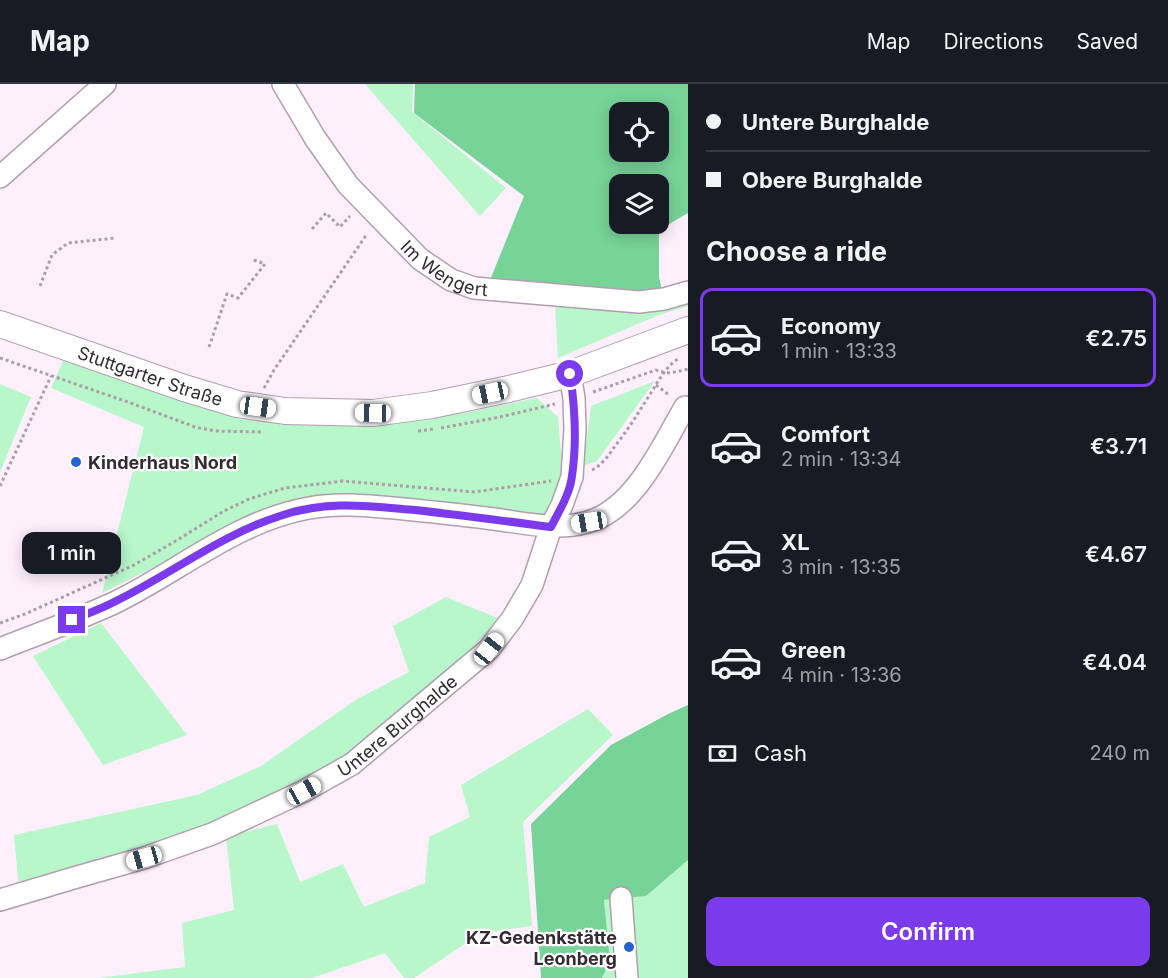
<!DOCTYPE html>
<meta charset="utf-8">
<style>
body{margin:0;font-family:Inter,sans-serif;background:#242831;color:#f1f3f6;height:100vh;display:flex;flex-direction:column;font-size:22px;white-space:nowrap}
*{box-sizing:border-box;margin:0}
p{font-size:20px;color:#9ea1a6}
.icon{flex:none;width:33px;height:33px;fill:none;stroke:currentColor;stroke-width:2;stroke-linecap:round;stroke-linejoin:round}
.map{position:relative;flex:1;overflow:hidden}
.sheet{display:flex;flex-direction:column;background:#171b24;width:480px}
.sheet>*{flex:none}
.top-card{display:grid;align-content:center;height:132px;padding:0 18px;background:#171b24}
.buttons{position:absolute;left:609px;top:18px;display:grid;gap:12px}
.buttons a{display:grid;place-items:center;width:60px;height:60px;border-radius:12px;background:#171b24;box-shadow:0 3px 15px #0003;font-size:30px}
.end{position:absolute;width:27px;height:27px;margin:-14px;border:8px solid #7c3aed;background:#fff;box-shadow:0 0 0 3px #fff}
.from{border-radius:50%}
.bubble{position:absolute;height:42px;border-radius:12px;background:#171b24;box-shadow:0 3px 15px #0003;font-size:20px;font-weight:600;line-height:42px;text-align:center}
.car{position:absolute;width:18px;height:36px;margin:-18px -9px;border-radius:8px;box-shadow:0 0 4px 2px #0007;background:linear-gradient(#fff 24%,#345 0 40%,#fff 0 76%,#345 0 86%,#fff 0)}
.top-card b{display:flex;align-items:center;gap:21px;height:57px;font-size:22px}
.top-card b+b{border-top:2px solid #363941}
.top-card i{width:15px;height:15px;background:#f1f3f6}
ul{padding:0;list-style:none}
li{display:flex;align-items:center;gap:18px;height:99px;margin:0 12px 9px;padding:0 6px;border:3px solid transparent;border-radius:12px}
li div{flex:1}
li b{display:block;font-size:22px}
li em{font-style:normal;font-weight:600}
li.current{border-color:#7c3aed}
li>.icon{width:54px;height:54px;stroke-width:1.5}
h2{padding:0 18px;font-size:27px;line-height:72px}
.pay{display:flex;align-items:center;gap:15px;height:66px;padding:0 18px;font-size:22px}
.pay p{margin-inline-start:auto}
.button{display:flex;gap:12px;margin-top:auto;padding:12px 18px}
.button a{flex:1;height:69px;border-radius:12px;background:#7c3aed;color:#fff;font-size:24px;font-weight:600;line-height:69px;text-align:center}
header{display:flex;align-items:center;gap:36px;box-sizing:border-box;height:84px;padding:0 30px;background:#171b24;border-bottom:2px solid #363941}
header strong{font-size:28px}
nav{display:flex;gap:33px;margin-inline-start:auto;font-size:21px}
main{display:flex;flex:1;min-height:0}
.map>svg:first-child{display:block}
.green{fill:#b7f7ca}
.forest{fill:#78d398;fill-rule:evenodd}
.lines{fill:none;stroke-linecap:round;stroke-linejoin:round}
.minor-casing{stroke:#b39db1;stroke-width:24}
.major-casing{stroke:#b39db1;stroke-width:28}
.path{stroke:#ab9ea9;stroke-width:3;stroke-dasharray:3 3;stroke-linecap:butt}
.minor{stroke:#fff;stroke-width:21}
.major{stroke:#fff;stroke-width:26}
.route{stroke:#7c3aed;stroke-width:8}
.poi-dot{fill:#2860cd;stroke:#fff;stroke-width:2}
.labels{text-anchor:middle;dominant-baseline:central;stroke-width:4.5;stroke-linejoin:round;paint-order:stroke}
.street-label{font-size:18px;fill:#332a32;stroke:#fff}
.poi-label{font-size:18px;font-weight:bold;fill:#332a32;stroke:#fff;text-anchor:start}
</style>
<header>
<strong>Map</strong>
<nav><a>Map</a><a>Directions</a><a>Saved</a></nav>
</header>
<main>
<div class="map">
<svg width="688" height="894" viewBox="0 0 688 894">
<rect width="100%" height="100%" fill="#feeffc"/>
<g class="green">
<polygon points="365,0 413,0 412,28 506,104 480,132"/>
<polygon points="688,215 688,222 659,231 558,274 555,220 621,228 659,223"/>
<polygon points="64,275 230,332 311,339 380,338 464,329 537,314 558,333 562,381 560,413 547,431 531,436 392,419 254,434 102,509 144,343 51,304"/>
<polygon points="655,297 597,377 583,382 591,322"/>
<polygon points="0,300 31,313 0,388"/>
<polygon points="446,513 500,535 429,607 353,671 265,721 160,760 19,805 14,751 197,711 261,682 357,615 409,588 393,542"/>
<polygon points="101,539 187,651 103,681 33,572"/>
<polygon points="588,625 613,651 523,738 532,842 481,849 414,894 404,894 385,869 312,894 98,894 185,883 182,839 234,826 226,753 277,740 300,798 343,780 364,823 425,799 429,753 470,733 461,701"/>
<polygon points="688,776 688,894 602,894 610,877 604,816 646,812"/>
</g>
<g class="forest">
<path d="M415,0H688V129L659,146V193L664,215L488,201L524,112L414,29ZM620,28H658V68H620ZM620,100H658V140H620Z"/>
<polygon points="688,621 688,776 646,812 604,816 610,877 602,894 541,894 531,740 611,661 668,630"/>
</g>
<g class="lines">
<g class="minor-casing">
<g id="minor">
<path id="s1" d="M283,0L315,54L348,101L420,175L451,196L474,204L639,218L664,215L688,208"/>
<polyline points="0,93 105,0"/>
<path d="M0,565C38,550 77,536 114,519C178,488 236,437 309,424C340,418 372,422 404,425C434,428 464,431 494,435C525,439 557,447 588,438C635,425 662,362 685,323"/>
<polyline points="621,814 627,894"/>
<path id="s2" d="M0,816L77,793L144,774L212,750L304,707L352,680L489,565L512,535L532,501L551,443L562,421L572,393L575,345L574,314L570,290"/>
</g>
</g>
<g class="major-casing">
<g id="major">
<path id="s3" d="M0,240L184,304L237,320L285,327L373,329L432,321L509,305L570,290L688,246"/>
</g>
</g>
<g class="path">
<polyline points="312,145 326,129 340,143 350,132"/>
<polyline points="40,202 52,171 68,159 116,154"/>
<polyline points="209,263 227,210 238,214 265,180 251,175"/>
<polyline points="0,274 128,318 195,343 215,347 264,348"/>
<polyline points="656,301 669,311"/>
<polyline points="264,304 274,286 367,150"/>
<path d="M593,308L656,286C667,291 676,288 688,285"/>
<polyline points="441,344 500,333 555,320"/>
<polyline points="418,347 435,345"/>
<path d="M592,386C602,381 609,371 615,362C627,347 637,331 647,315C657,300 664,284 679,274"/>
<polyline points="0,402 51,292"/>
<polyline points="0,539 25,530 134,481 174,458 224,427 249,415 285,404 343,397 474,408 551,397"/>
</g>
<use href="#minor" class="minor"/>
<use href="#major" class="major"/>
</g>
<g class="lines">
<path class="route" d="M72,536C86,530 101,525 114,518C170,491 220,451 280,432C327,416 367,422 415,426C460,431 505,437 551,443C559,427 570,410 572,392C577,358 575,323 570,290"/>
</g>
<g class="poi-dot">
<circle cx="76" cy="378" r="6"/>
<circle cx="629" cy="863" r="6"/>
</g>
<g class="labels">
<g class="street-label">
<text stroke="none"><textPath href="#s1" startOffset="250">Im Wengert</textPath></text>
<text stroke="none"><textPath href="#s3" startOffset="159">Stuttgarter Straße</textPath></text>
<text stroke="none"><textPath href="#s2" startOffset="438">Untere Burghalde</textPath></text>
</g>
<g class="poi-label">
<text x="88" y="378">Kinderhaus Nord</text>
<text x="617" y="853" text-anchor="end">KZ-Gedenkstätte<tspan x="617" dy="21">Leonberg</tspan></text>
</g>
</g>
</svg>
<div class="buttons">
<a><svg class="icon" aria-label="locate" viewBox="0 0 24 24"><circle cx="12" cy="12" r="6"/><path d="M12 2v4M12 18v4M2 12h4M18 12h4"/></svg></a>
<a><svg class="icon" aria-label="layers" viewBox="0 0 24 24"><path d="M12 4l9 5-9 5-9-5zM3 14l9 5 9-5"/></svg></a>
</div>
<i class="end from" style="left:570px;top:290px"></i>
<i class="end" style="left:72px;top:536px"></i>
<div class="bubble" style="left:22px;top:448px;width:99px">1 min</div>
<i class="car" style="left:490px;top:309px;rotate:258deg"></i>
<i class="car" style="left:258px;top:323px;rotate:98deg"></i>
<i class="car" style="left:373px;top:329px;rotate:271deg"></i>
<i class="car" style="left:589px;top:438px;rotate:261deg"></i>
<i class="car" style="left:489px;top:565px;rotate:39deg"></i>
<i class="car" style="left:304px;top:707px;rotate:61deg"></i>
<i class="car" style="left:144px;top:774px;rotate:254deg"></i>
</div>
<section class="sheet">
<div class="top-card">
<b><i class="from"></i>Untere Burghalde</b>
<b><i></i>Obere Burghalde</b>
</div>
<h2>Choose a ride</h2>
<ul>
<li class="current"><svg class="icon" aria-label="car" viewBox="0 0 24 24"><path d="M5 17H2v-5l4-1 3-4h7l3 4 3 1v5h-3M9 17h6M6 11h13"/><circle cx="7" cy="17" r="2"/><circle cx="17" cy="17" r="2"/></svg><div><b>Economy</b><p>1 min · 13:33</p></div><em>€2.75</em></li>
<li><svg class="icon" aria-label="car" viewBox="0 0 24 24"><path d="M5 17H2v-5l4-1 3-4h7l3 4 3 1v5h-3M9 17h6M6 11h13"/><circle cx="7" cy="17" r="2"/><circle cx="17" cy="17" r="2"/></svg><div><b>Comfort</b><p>2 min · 13:34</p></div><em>€3.71</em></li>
<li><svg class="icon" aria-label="car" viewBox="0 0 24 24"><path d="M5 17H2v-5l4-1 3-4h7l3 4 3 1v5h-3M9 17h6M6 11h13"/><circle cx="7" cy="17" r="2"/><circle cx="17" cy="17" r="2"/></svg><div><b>XL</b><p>3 min · 13:35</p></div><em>€4.67</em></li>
<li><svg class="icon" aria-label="car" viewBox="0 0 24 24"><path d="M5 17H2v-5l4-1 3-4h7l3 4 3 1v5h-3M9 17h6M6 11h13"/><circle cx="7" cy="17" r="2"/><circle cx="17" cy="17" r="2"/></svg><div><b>Green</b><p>4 min · 13:36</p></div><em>€4.04</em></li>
</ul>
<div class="pay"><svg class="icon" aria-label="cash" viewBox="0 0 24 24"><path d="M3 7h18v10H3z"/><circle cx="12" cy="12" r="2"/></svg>Cash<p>240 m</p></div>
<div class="button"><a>Confirm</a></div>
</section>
</main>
